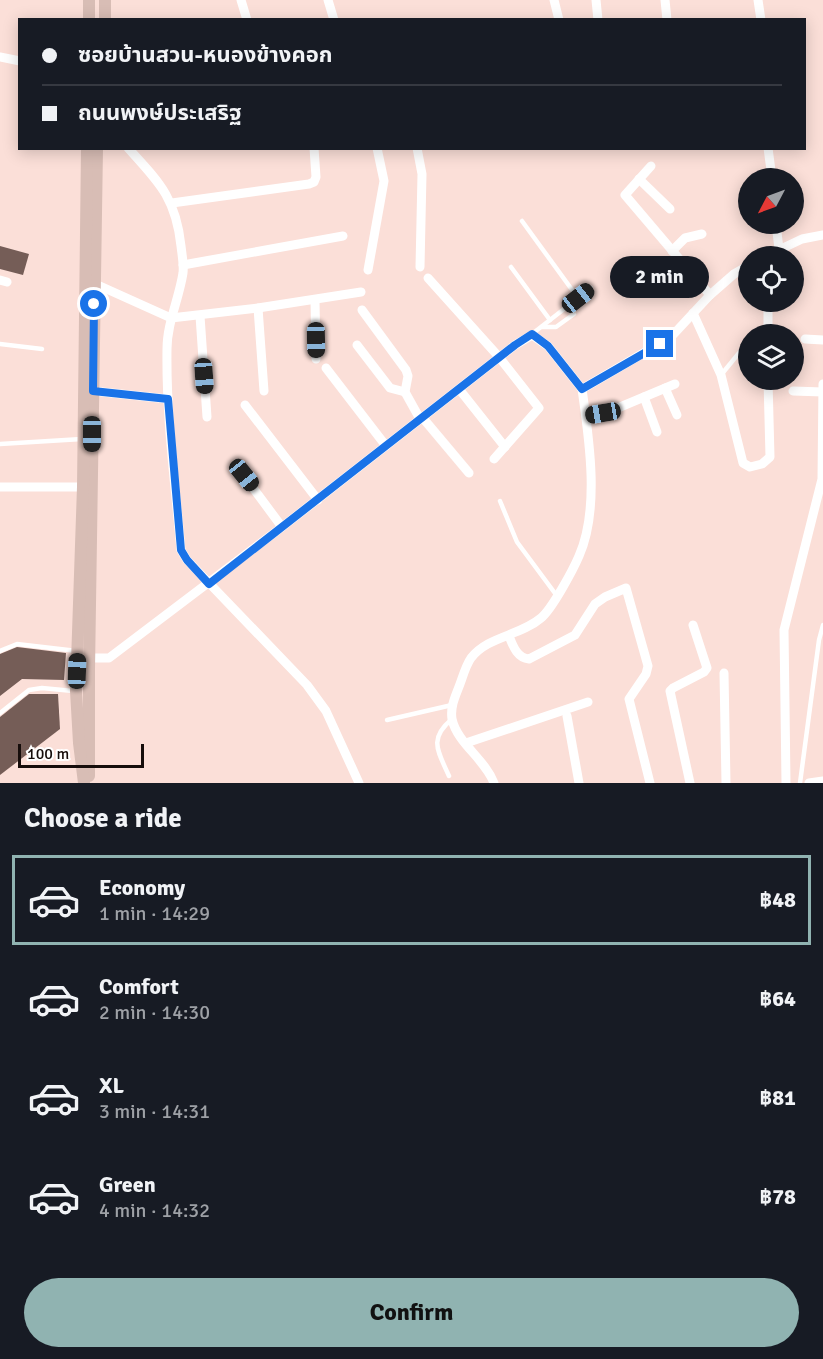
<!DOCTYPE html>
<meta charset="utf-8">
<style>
body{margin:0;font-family:Signika,"Noto Sans Thai",sans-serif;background:#242831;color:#f1f3f6;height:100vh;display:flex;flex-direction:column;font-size:22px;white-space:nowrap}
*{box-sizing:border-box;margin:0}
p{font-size:20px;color:#9ea1a6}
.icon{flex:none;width:33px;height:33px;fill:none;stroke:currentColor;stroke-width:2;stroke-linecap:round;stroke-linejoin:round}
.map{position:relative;height:783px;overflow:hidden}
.side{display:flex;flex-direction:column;background:#171b24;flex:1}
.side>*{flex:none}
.guide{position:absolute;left:18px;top:18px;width:788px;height:132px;border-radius:0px;box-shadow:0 3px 15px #0003;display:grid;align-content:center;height:132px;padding:0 24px;background:#171b24}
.needle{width:39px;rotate:229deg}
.tools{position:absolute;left:738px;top:168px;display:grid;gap:12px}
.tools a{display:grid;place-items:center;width:66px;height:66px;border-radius:50%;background:#171b24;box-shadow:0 3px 15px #0003;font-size:30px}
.scale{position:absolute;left:18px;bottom:15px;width:126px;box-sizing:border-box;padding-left:6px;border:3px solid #160d0b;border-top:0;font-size:16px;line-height:21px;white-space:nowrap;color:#160d0b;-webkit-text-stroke:4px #fff;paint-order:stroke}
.end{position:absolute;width:27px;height:27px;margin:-14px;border:8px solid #1a73e8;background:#fff;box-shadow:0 0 0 3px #fff}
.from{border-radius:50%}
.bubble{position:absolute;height:42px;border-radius:21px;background:#171b24;box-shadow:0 3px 15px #0003;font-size:20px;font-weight:800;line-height:42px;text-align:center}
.car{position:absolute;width:18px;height:36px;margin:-18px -9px;border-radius:8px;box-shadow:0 0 4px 2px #0007;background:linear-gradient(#222 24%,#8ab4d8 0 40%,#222 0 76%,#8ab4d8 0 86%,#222 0)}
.guide b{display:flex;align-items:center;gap:21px;height:57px;font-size:22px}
.guide b+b{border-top:2px solid #363941}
.guide i{width:15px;height:15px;background:#f1f3f6}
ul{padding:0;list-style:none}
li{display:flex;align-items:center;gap:18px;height:90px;margin:0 12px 9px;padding:0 12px;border:3px solid transparent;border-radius:0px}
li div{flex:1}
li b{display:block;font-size:22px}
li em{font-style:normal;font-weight:800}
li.on{border-color:#90b3b1}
li>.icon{width:54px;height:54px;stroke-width:1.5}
h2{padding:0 24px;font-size:27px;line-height:72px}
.primary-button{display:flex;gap:12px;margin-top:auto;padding:12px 24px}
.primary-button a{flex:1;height:69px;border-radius:36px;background:#90b3b1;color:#111;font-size:24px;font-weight:800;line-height:69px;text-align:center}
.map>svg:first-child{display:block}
.building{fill:#755d57}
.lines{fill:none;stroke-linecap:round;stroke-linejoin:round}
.lane{stroke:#fff;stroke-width:4.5}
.street{stroke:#fff;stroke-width:9}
.secondary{stroke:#d8bdb5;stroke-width:12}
.route{stroke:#1a73e8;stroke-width:8}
</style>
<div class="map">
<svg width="823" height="783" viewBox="0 0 823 783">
<rect width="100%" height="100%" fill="#fbdfd8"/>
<g class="building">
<polygon points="0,246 29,254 23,275 0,269"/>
<polygon points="17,647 66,653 64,680 22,679 0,696 0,654"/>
<polygon points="29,694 58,694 60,729 0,775 0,717"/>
</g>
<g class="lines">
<g class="lane">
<polyline points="522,221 578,298"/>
<polyline points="511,267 550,320"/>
<polyline points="542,327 556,327 574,314"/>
<polyline points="532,334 591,288"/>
<polyline points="756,334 768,326"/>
<polyline points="0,344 42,349"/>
<polyline points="721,375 748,342"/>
<polyline points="0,444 82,439"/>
<polyline points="500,501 517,542 557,596"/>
<polyline points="0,651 17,644 77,651"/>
<polyline points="0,713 29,690 42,688 73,691"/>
<polyline points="387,720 452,705"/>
<path d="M449,776C438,751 428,739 452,719"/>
<polyline points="800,783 819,640 823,625"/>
</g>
<g class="street">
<polyline points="241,0 247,20"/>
<polyline points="328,0 334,20"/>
<polyline points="554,0 559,20"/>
<polyline points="596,0 598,20"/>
<polyline points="665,0 667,20"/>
<polyline points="758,0 761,20"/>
<polyline points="0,57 20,61"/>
<path d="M128,148C159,182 176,198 181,246C182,255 184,265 183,273C179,299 167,323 167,349C166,416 175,483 181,550L187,560L209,583L307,685L326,711L359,783"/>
<polyline points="417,148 422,174 420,267"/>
<polyline points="768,148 772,178"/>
<polyline points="651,166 625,195 710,295"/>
<polyline points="639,179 670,209"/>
<polyline points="172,203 309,184 314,182 316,177 314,148"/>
<polyline points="776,224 779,249"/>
<polyline points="672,251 685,238 702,234"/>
<polyline points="766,256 802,239 823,235"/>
<polyline points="183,265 343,236"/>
<polyline points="368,270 384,181 377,148"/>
<polyline points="428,278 499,357 539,408 494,459"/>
<polyline points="0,280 7,282"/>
<polyline points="91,282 171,318 258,308 361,292"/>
<polyline points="315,300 316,359"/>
<polyline points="768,302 768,334"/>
<polyline points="258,308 264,391"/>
<polyline points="362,310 406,370 408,376 405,392 420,419"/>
<polyline points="693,313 721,375 743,463 750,467 762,464 770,457 768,380"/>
<polyline points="200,316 207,417"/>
<polyline points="805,339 823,340"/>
<polyline points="357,345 390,388 405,392"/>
<polyline points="326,368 386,446"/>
<polyline points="665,388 677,415"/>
<polyline points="459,389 505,447"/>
<polyline points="582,389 671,337 710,295 734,274 748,266"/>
<polyline points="93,391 168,399"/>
<polyline points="793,391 823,392"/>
<polyline points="644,397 657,432"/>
<polyline points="245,405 318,500"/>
<polyline points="586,416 613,410 675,384"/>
<polyline points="422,417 469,473"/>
<polyline points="236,465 282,527"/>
<polyline points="0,487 83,487"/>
<path d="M509,636C513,646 517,658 529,659L575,635L595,604L605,597L626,588L648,666L646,674L629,699L650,783"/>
<polyline points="89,658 109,658 282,527 515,345 532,335 548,346 582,389"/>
<polyline points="724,673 726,783"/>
<polyline points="567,716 579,783"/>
<polyline points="466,743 588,702"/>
<path d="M494,783C485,759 457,743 452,719C450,706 456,695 460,684C463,676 466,665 471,658C488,636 520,636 541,618C552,609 573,570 579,556C600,509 589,438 582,389"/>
<polyline points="690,783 670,691 673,688 704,672 707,668 693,625"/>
<polyline points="786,783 784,630 822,479 823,384"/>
<polyline points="809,783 823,781"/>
</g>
<g class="secondary">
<polyline points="89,20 89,0"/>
<polyline points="105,20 105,0"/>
<polyline points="89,776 89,669 97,148"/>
<polyline points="84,783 79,743 76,691 83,487 87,148"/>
</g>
</g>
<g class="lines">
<polyline class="route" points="94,304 93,391 168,399 181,550 187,560 209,584 515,345 532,334 548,346 582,389 660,344"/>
</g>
</svg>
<div class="tools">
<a><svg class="needle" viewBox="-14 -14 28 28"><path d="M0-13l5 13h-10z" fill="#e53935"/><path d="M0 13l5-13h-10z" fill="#9ea1a6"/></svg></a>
<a><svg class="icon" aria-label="locate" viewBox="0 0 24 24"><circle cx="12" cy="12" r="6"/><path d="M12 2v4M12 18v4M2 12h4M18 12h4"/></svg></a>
<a><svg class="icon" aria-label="layers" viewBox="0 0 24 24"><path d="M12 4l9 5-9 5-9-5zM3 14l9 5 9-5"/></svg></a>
</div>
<div class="scale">100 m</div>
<i class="end from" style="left:94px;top:304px"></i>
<i class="end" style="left:660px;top:344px"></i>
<div class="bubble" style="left:610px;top:256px;width:99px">2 min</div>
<i class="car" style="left:578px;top:298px;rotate:52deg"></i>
<i class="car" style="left:316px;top:340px;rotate:179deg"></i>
<i class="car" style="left:204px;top:376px;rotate:176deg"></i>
<i class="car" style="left:603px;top:413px;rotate:260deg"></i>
<i class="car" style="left:92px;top:434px;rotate:180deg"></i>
<i class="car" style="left:244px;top:475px;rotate:141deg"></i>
<i class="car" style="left:77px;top:671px;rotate:2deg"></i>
<div class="guide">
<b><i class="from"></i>ซอยบ้านสวน-หนองข้างคอก</b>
<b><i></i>ถนนพงษ์ประเสริฐ</b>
</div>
</div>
<section class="side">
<h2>Choose a ride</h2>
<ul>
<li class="on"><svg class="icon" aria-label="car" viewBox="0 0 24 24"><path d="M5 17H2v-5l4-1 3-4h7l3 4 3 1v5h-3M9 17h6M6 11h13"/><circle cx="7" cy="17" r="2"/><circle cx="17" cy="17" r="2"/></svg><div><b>Economy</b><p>1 min · 14:29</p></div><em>฿48</em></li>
<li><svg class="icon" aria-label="car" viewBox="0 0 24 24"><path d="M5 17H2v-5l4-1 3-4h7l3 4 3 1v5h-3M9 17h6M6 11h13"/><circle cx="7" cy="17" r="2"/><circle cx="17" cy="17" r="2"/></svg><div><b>Comfort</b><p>2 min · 14:30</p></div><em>฿64</em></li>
<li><svg class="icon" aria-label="car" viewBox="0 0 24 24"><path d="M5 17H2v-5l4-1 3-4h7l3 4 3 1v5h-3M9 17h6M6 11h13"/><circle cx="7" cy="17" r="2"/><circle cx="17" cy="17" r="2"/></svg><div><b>XL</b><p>3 min · 14:31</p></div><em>฿81</em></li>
<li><svg class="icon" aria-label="car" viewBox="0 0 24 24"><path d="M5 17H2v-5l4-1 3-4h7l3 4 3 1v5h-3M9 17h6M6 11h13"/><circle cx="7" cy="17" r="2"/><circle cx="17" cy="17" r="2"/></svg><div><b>Green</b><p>4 min · 14:32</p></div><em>฿78</em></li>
</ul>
<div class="primary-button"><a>Confirm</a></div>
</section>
